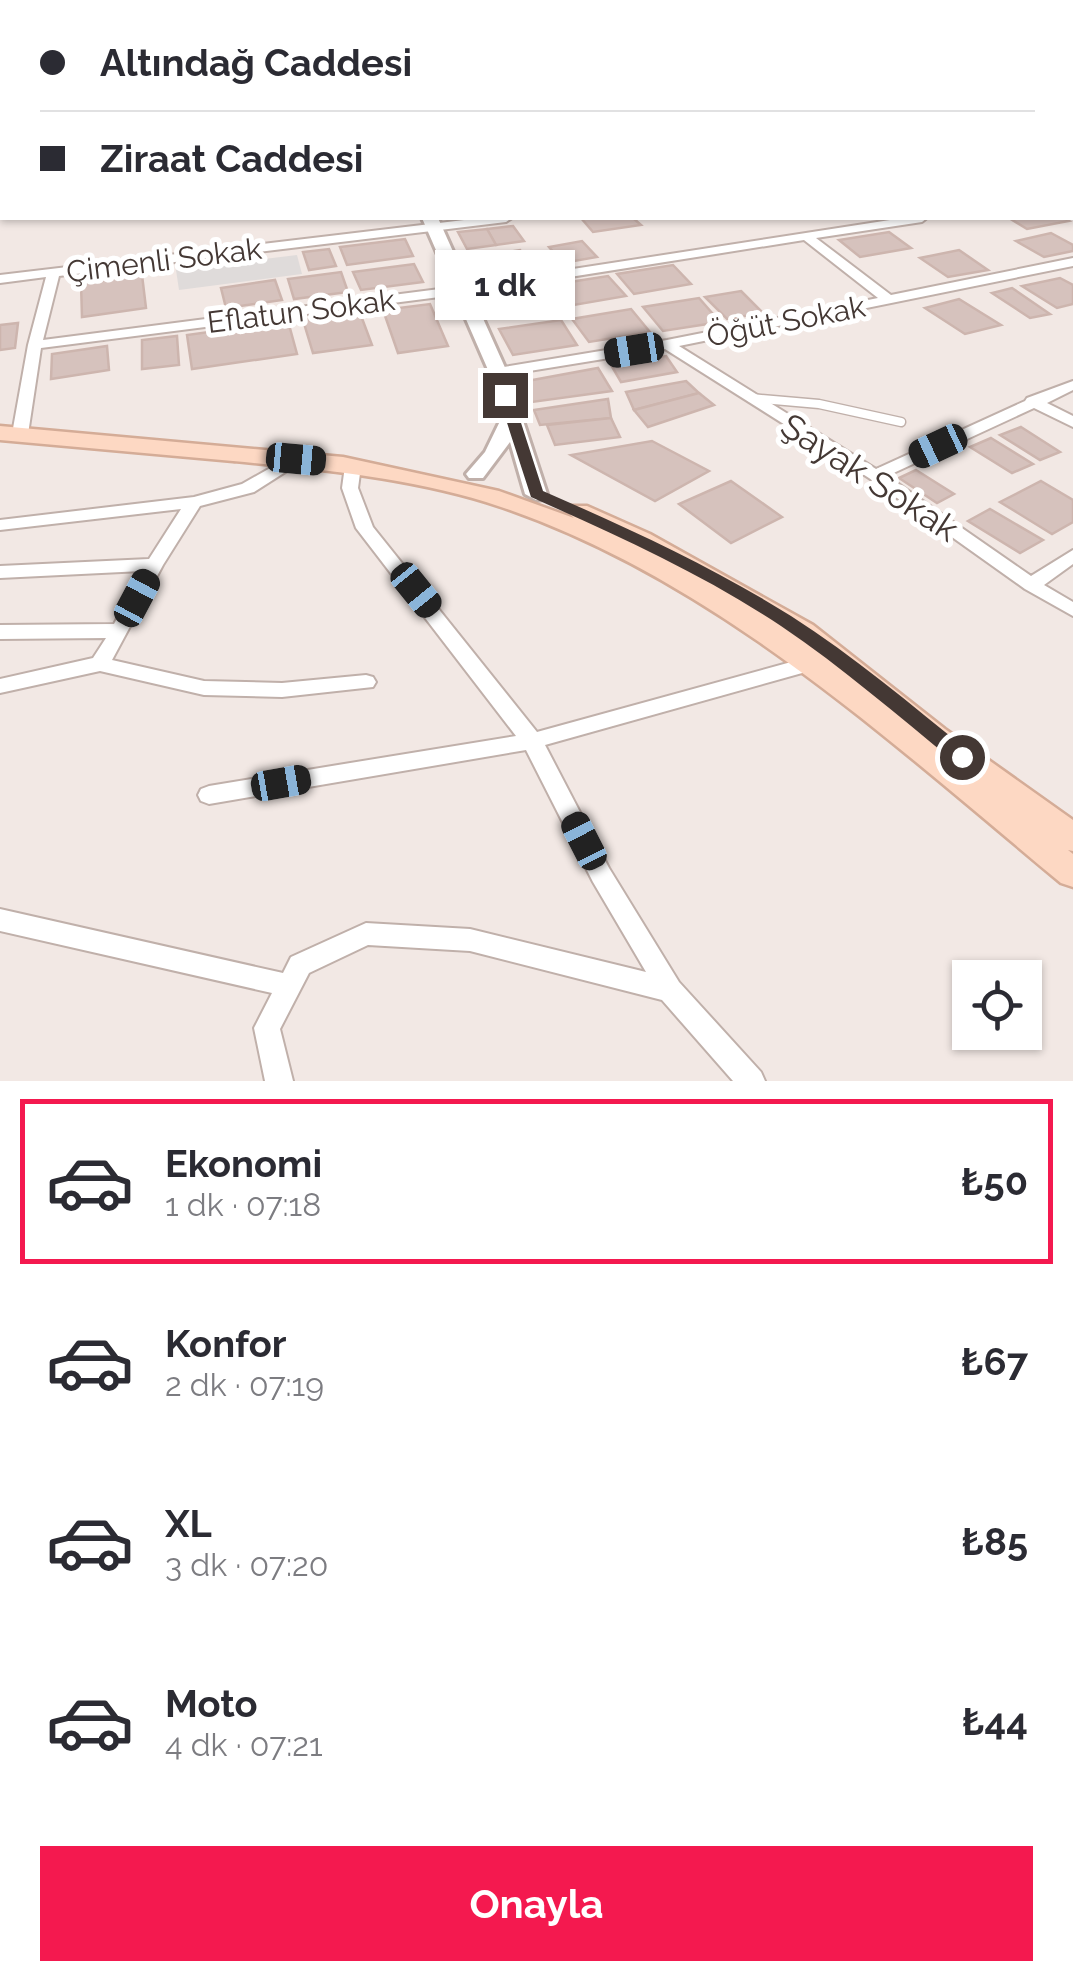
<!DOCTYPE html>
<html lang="tr">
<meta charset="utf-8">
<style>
body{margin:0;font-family:Raleway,sans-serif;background:#f2f2f3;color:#2b2b33;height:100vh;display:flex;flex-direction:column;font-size:38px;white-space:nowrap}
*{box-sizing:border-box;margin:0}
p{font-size:32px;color:#7c7c81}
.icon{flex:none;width:55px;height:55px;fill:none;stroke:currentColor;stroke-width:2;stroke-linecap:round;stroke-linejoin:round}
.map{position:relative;height:1081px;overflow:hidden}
.drawer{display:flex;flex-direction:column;background:#fff;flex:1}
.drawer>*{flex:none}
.banner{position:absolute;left:0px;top:0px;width:1075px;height:220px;box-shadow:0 2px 8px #0004;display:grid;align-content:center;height:220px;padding:0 40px;background:#fff}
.tools{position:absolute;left:952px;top:960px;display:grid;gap:20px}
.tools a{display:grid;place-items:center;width:90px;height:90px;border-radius:0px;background:#fff;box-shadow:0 2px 8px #0004;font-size:50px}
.end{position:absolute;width:45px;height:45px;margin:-22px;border:12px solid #443834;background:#fff;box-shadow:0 0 0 5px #fff}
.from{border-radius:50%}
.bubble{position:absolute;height:70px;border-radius:0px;background:#fff;box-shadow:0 2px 8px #0004;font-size:32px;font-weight:700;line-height:70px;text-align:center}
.car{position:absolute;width:30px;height:60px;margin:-30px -15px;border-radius:12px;box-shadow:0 0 8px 2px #0007;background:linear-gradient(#222 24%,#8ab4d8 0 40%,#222 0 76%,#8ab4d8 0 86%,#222 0)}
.banner b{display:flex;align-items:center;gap:35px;height:95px;font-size:38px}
.banner b+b{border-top:2px solid #e1e1e2}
.banner i{width:25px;height:25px;background:#2b2b33}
ul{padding:18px 0 0;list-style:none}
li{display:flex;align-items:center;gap:30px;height:165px;margin:0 20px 15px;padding:0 20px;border:5px solid transparent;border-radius:0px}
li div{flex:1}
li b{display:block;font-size:38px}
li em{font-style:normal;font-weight:700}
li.current{border-color:#f4194f}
li>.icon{width:90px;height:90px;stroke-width:1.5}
.button{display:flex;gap:20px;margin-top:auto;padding:20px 40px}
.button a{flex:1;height:115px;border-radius:0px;background:#f4194f;color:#fff;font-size:40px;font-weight:700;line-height:115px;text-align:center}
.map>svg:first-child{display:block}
.parking{fill:#dfdbda}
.building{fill:#d6c2bd;stroke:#cdb5ae;stroke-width:2.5}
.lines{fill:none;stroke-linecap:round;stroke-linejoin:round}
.service-casing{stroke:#c0b0aa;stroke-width:11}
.minor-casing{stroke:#c0b0aa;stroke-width:4}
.tertiary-casing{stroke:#c0b0aa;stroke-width:6}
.secondary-casing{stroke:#d4ac97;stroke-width:5}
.service{stroke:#fff;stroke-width:8}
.minor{fill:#fff;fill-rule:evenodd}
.tertiary{fill:#fff;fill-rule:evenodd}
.secondary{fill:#fdd8c3;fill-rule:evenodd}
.route{fill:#443834}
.labels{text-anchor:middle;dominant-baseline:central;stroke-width:10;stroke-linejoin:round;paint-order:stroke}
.far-street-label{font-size:30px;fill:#443834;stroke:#fff}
.street-label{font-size:35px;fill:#443834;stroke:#fff}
</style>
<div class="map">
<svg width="1073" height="1081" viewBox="0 0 1073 1081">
<rect width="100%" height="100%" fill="#f2e8e4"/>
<polygon class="parking" points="297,255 302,274 179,290 176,270"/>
<g class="building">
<polygon points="581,218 633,218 641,225 593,232"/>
<polygon points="1009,218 1064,218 1069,221 1027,229"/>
<polygon points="513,226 524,241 496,245 487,229"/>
<polygon points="487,229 496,245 467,249 458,232"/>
<polygon points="889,232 911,248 860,257 839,240"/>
<polygon points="1051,233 1073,245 1073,251 1044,257 1016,241"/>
<polygon points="405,239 413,256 347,265 340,247"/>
<polygon points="582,241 597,257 563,263 549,247"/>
<polygon points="329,249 336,266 309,270 303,252"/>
<polygon points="520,250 532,267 477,275 470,258"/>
<polygon points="959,250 988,270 948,277 920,258"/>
<polygon points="414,264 423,282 361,290 353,272"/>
<polygon points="673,265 691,284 634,294 617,274"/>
<polygon points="341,272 348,292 294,299 288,279"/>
<polygon points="142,275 146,308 82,317 81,283"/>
<polygon points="608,276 626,296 568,306 551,285"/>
<polygon points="1060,278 1073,285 1073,304 1057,308 1022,286"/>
<polygon points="275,280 282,300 226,308 221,288"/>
<polygon points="542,286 556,306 497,316 485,295"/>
<polygon points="1012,288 1050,314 1030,318 992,293"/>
<polygon points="741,291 763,313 727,319 705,297"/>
<polygon points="699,298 720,322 663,331 643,307"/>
<polygon points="959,299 1001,325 965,334 925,308"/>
<polygon points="430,304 448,346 398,353 383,310"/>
<polygon points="631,309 650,332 589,342 572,319"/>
<polygon points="360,313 372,345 313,353 303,320"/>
<polygon points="561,320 577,345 513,355 499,329"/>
<polygon points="288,321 297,354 192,369 187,335"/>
<polygon points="18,323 15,348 0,350 0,325"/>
<polygon points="177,336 179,365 142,369 142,340"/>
<polygon points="107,346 109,370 51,379 52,354"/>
<polygon points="666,356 677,372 621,382 611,365"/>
<polygon points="598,368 612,391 532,402 522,382"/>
<polygon points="686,381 699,393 634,410 626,392"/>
<polygon points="699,393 714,405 648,427 634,410"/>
<polygon points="608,399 611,418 540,425 534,410"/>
<polygon points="611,418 620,437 555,445 547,425"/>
<polygon points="1021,427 1060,452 1040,460 1000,435"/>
<polygon points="991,438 1033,464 1012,473 970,447"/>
<polygon points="652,441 709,471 655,501 571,455"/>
<polygon points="916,470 954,494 937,503 899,478"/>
<polygon points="731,481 782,517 731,543 679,504"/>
<polygon points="1041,481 1073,500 1073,522 1052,534 1000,502"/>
<polygon points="990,509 1043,540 1020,553 968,521"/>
</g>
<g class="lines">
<g class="service-casing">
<polyline id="service" points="751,398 819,404 901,422"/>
</g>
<g class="minor-casing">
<g id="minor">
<rect x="131" y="0" width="8" height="2"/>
<rect x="198" y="0" width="8" height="2"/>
<polygon points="746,0 755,0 757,2 749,2"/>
<polygon points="845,0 856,0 858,2 848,2"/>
<rect x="1072" y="134" width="1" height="6"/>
<rect x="1072" y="171" width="1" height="6"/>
<rect x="1072" y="188" width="1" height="6"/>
<polygon points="481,218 512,218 506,222 59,276 43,340 463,286 903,218 927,218 922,222 816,238 891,295 1073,258 1073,266 679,346 876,469 1025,401 1027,398 1073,381 1073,390 1047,403 1073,416 1073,427 1034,408 887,476 1031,576 1073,550 1073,564 1044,585 1073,602 1073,616 1025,589 869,478 665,349 498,376 491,372 498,368 667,340 878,298 804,240 463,294 41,348 28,434 20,439 12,434 28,345 46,277 0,283 0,275"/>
<polygon points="295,454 301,456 303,459 301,462 254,492 200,506 163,565 112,660 204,681 282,683 366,675 373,677 376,682 373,687 282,697 204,695 100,671 0,693 0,679 93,658 106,638 0,639 0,625 114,624 142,571 0,578 0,566 149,559 181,509 0,530 0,520 194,497 242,484"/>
<polygon points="353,461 361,466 358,488 373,527 537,732 813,656 820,658 823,663 820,668 545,745 609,868 679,982 761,1072 765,1081 733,1081 662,1000 470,951 368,945 309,973 280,1029 293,1081 265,1081 254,1028 272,993 0,931 0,909 283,973 291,957 366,923 470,929 646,972 593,882 526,750 209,804 201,801 198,795 201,789 209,786 516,736 356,528 342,488 345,466"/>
</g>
</g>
<g class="tertiary-casing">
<g id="tertiary">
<polygon points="424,0 435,0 436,2 426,2"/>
<polygon points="422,218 438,218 507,372 547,494 544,499 536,500 525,494 510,442 483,478 469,478 466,474 485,452 502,417 489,372"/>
</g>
</g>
<g class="secondary-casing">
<g id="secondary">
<rect x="1072" y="66" width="1" height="8"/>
<rect x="0" y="186" width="2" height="10"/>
<path d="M0,426L343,457L499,491L574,518L566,511L569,506H587L650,534L813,625L945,729L1073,820V851L1068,850L1073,854V887L1061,883C886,738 707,572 486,502C404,477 317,469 233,461C155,454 78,447 0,440Z"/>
</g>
</g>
<use href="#service" class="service"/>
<use href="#minor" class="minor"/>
<use href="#tertiary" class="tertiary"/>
<use href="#secondary" class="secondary"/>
</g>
<path class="route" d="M505,391L512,395L543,491C628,528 713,567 791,616C854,656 911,705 969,751V762H955C898,716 842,667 781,626C703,574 616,535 531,497L498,395Z"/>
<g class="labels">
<g class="far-street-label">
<text transform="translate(164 260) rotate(-7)">Çimenli Sokak</text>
<text transform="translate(301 311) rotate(-7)">Eflatun Sokak</text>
<text transform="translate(786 321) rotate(-11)">Öğüt Sokak</text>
</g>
<g class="street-label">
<text transform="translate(870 477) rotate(33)">Şayak Sokak</text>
</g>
</g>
</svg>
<div class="tools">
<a><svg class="icon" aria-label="locate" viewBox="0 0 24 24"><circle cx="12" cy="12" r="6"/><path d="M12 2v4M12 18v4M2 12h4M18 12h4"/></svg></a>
</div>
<i class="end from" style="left:962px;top:757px"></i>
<i class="end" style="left:505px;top:395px"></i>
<div class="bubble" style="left:435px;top:250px;width:140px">1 dk</div>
<i class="car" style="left:634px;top:350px;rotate:261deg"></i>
<i class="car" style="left:938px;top:446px;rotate:245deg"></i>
<i class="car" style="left:296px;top:459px;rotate:95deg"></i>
<i class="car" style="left:416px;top:590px;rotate:141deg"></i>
<i class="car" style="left:137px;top:598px;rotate:28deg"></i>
<i class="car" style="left:281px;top:783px;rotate:80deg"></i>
<i class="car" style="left:584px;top:841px;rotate:333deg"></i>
<div class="banner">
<b><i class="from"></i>Altındağ Caddesi</b>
<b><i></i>Ziraat Caddesi</b>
</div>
</div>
<section class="drawer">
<ul>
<li class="current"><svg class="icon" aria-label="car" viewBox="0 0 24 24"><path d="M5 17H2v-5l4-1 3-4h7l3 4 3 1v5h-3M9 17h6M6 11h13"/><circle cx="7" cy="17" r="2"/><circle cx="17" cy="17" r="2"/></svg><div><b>Ekonomi</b><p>1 dk · 07:18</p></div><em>₺50</em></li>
<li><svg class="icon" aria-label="car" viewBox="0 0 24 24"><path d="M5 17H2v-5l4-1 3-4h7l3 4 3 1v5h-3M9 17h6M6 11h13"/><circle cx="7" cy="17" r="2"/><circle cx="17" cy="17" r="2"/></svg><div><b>Konfor</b><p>2 dk · 07:19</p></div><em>₺67</em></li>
<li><svg class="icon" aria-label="car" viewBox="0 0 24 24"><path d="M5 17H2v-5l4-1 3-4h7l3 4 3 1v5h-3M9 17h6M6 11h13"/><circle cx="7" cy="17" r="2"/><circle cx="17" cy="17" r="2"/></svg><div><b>XL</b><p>3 dk · 07:20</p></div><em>₺85</em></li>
<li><svg class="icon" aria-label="car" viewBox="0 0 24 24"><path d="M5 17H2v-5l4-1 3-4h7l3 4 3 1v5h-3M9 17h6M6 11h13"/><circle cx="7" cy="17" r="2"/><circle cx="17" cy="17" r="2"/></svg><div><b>Moto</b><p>4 dk · 07:21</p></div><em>₺44</em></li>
</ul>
<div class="button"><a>Onayla</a></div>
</section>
